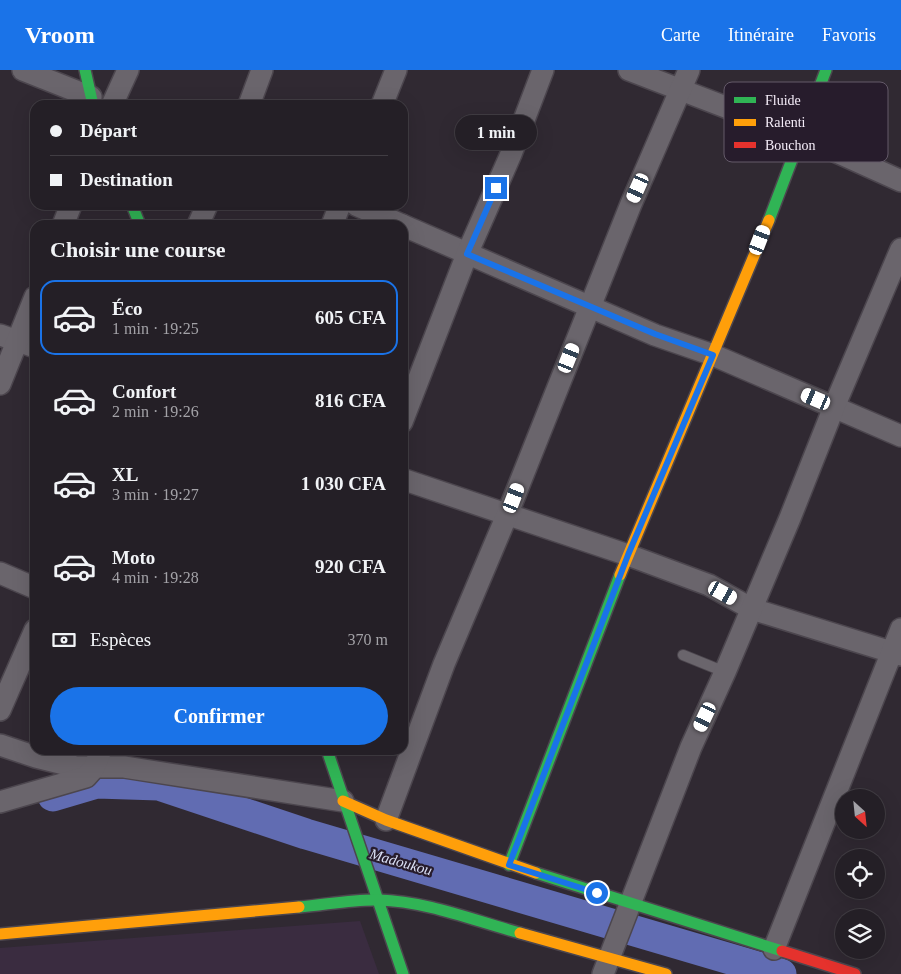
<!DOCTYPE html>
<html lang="fr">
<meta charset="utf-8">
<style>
body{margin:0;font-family:Georgia,serif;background:#302c32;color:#f1f3f6;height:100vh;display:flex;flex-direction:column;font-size:19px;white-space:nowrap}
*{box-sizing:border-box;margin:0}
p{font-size:16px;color:#a3a2a7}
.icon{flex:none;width:28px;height:28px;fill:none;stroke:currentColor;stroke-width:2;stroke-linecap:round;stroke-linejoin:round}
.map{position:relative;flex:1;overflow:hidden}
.details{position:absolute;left:30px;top:150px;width:378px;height:535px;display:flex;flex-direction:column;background:#241f26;border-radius:15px;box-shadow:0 5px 20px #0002,0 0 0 1px #413d43}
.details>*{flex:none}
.banner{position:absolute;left:30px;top:30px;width:378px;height:110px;border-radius:15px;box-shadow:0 5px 20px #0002,0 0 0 1px #413d43;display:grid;align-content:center;height:110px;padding:0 20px;background:#241f26}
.needle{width:32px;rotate:153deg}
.fabs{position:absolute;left:835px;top:719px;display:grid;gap:10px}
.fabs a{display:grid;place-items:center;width:50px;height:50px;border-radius:50%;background:#241f26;box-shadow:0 5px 20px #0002,0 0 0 1px #413d43;font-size:25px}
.end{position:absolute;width:22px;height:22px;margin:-11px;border:6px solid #1a73e8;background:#fff;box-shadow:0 0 0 2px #fff}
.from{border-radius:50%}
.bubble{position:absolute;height:35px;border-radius:18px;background:#241f26;box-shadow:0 5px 20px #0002,0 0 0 1px #413d43;font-size:16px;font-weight:600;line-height:35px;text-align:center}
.car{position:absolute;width:15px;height:30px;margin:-15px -8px;border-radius:6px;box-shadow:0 0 4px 1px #0007;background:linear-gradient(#fff 24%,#345 0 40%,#fff 0 76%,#345 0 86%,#fff 0)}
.banner b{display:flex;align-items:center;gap:18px;height:48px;font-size:19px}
.banner b+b{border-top:1px solid #413d43}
.banner i{width:12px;height:12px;background:#f1f3f6}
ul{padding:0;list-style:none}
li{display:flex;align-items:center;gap:15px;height:75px;margin:0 10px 8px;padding:0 10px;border:2px solid transparent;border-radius:15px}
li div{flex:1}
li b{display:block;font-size:19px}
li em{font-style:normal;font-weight:600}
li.selected{border-color:#1a73e8}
li>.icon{width:45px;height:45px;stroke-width:1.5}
h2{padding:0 20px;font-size:22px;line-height:60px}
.pay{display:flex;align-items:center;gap:12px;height:55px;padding:0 20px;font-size:19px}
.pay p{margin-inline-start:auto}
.action{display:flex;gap:10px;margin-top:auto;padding:10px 20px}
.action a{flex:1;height:58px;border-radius:30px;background:#1a73e8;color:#fff;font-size:20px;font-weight:600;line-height:58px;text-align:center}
header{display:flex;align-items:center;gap:30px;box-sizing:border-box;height:70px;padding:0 25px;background:#1a73e8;color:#fff}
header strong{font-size:24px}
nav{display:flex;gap:28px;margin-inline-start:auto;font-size:18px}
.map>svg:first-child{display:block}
.built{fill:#3a2c40}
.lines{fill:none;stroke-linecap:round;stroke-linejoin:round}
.river{stroke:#616cb2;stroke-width:31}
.lane-casing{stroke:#4c464e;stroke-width:12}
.street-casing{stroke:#4c464e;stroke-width:24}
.fast-casing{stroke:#4c464e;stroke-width:14}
.slow-casing{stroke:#4c464e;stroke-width:14}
.jam-casing{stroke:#4c464e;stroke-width:14}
.lane{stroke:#6a656c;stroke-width:10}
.street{stroke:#6a656c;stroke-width:21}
.fast{stroke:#30b455;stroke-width:11}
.slow{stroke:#ff9f0a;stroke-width:11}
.jam{stroke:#e5322d;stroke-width:11}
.route{stroke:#1a73e8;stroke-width:6}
.labels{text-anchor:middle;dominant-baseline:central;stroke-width:4.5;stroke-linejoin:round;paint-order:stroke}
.water-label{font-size:15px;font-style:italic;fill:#dbe0f5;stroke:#271c2c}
.key{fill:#271c2c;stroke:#645a69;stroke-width:1}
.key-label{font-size:14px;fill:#f4ecf8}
</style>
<header>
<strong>Vroom</strong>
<nav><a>Carte</a><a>Itinéraire</a><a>Favoris</a></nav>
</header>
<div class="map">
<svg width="901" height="904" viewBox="0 0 901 904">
<rect width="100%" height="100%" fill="#302932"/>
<polygon class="built" points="360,851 379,904 0,904 0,878"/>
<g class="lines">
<polyline class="river" points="53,726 97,713 159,715 306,764 781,904"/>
<g class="lane-casing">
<polyline id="lane" points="683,585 725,602"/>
</g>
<g class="street-casing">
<g id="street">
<polyline points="23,0 91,27"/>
<polyline points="629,0 801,66 901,111"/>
<polyline points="112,35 128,0"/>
<polyline points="249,35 262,0"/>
<polyline points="382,35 396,0"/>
<polyline points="356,135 402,155"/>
<polyline points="63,155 71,135"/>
<polyline points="198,155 207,135"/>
<polyline points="332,155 340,135"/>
<polyline points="402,155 655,265 713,285 901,366"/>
<polyline points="0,265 35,277"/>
<polyline points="0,314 35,227"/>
<polyline points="402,352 467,184 511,84 543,0"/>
<polyline points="402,409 628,485 709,515 752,539 901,585"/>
<polyline points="0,503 35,518"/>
<polyline points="0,640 35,560"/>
<polyline points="0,675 36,687 76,697 124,697 343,731"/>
<polyline points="0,732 86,707 94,698 101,680"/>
<polyline points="386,750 444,594 507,445 631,134 689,0"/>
<polyline points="774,879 901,559"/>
<polyline points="603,904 691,677 725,602 790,448 834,337 901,179"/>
</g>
</g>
<g class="fast-casing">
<g id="fast">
<polyline points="85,0 93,35"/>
<polyline points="132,135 140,155"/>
<polyline points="769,150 826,0"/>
<polyline points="327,680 403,904"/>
<polyline points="509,795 620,505"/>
<polyline points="536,803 782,881"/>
<path d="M299,837C325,835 353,829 379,830C426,831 475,851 520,863"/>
</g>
</g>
<g class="slow-casing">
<g id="slow">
<polyline points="620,505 769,150"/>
<polyline points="343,731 386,750 536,803"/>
<polyline points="520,863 666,904"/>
<polyline points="0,864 299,837"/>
</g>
</g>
<g class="jam-casing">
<polyline id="jam" points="782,881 855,904"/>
</g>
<use href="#lane" class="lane"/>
<use href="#street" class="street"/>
<use href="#fast" class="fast"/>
<use href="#slow" class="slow"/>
<use href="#jam" class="jam"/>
</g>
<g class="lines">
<polyline class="route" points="496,118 467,184 655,264 713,285 628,485 509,795 597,823"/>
</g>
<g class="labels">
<g class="water-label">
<text transform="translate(401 792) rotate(16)">Madoukou</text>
</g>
</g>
<rect x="724" y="12" width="164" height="80" rx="8" class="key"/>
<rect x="734" y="27" width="22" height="6" fill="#30b455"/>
<rect x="734" y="49" width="22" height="7" fill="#ff9f0a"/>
<rect x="734" y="72" width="22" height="6" fill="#e5322d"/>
<g class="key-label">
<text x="765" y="35">Fluide</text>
<text x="765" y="57">Ralenti</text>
<text x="765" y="80">Bouchon</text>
</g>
</svg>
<div class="fabs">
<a><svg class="needle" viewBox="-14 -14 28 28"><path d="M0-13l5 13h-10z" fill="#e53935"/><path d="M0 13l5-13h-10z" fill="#a3a2a7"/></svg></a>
<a><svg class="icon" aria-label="locate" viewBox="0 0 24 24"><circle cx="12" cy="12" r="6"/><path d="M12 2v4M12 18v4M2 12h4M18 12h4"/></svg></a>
<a><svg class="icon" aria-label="layers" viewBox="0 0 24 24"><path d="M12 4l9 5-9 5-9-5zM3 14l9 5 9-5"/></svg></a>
</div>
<i class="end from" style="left:597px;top:823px"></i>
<i class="end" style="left:496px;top:118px"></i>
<div class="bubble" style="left:455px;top:45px;width:82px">1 min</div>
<i class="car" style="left:638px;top:118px;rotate:204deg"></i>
<i class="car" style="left:760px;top:170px;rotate:21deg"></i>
<i class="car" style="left:569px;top:288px;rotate:22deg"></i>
<i class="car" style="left:816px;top:329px;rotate:293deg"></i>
<i class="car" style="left:514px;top:428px;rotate:21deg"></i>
<i class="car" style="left:723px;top:523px;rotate:119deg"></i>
<i class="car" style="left:705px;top:647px;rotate:205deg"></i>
<div class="banner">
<b><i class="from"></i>Départ</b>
<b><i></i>Destination</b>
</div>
<section class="details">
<h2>Choisir une course</h2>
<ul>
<li class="selected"><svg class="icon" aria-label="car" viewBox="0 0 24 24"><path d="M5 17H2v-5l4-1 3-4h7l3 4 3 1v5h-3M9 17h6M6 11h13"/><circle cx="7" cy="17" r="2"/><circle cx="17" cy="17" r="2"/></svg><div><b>Éco</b><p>1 min · 19:25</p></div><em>605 CFA</em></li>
<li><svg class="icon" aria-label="car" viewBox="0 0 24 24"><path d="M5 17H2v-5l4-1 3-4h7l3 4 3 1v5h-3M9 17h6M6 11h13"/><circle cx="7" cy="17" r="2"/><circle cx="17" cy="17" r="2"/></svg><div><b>Confort</b><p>2 min · 19:26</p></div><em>816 CFA</em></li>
<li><svg class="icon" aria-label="car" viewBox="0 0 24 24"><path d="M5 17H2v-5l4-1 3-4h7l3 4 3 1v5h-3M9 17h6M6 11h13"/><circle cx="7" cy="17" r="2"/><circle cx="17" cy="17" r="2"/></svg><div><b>XL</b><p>3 min · 19:27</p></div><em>1 030 CFA</em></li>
<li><svg class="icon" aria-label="car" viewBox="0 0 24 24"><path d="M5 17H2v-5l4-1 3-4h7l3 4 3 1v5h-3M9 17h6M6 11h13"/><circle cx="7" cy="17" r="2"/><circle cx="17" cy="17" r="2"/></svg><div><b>Moto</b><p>4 min · 19:28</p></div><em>920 CFA</em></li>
</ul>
<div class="pay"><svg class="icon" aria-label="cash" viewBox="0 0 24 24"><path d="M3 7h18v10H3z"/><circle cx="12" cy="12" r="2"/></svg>Espèces<p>370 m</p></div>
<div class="action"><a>Confirmer</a></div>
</section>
</div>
